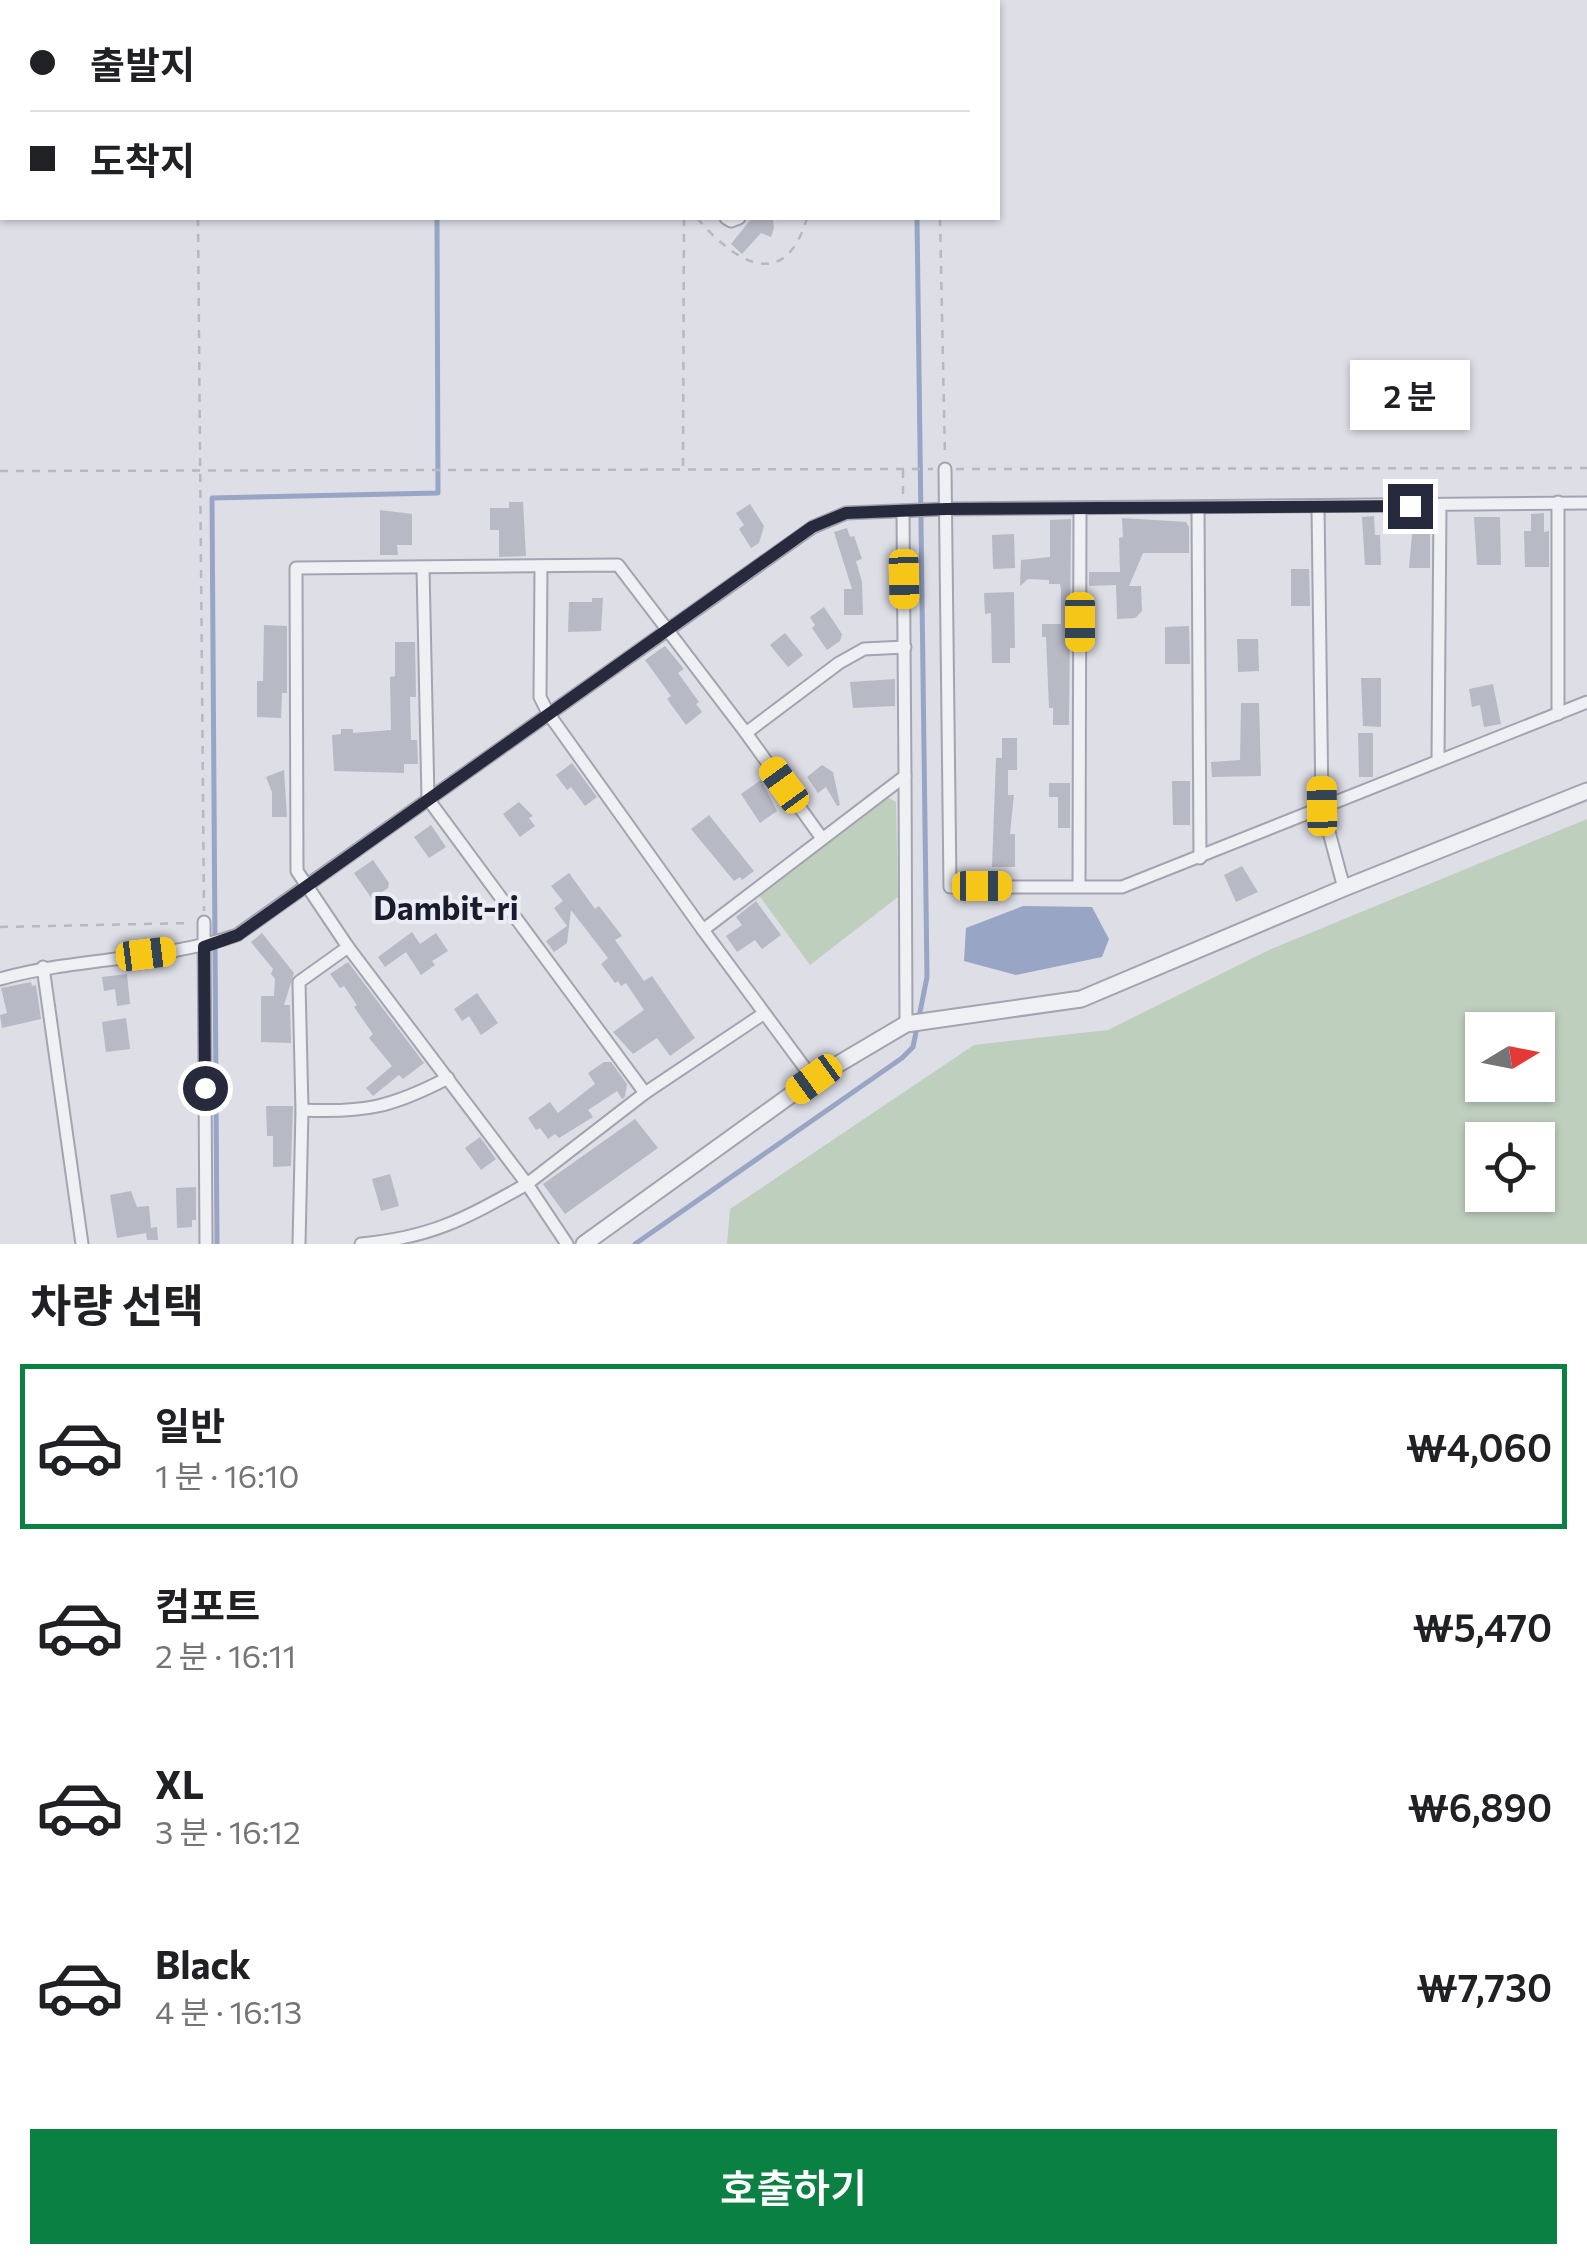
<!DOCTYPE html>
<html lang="ko">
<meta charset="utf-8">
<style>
body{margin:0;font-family:Commissioner,"Noto Sans KR",sans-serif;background:#f6f6f6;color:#202124;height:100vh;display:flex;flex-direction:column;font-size:38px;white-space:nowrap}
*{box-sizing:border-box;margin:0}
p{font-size:32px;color:#757577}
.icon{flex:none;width:55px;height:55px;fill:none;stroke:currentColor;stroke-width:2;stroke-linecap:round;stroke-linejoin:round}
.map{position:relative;height:1244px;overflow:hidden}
.details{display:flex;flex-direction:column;background:#fff;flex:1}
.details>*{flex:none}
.hud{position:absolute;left:0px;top:0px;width:1000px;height:220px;box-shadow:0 2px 8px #0004;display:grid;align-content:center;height:220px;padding:0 30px;background:#fff}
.needle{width:65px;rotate:80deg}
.fabs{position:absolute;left:1465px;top:1012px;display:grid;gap:20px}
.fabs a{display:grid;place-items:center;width:90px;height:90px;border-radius:0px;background:#fff;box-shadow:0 2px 8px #0004;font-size:50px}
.end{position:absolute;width:45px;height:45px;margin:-22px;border:12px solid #272a3c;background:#fff;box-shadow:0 0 0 5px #fff}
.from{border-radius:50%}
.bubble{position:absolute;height:70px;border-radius:0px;background:#fff;box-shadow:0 2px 8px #0004;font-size:32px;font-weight:600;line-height:70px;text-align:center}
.car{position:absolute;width:30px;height:60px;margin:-30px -15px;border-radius:12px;box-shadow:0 0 8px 2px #0007;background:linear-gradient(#f5c518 24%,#345 0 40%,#f5c518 0 76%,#345 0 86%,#f5c518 0)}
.hud b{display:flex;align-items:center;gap:35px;height:95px;font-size:38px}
.hud b+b{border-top:2px solid #e0e0e0}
.hud i{width:25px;height:25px;background:#202124}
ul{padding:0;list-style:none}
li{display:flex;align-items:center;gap:30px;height:165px;margin:0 20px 15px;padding:0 10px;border:5px solid transparent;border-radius:0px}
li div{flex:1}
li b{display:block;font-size:38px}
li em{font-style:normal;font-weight:600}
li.current{border-color:#0b8043}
li>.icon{width:90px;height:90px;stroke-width:1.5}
h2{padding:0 30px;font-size:45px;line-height:120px}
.primary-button{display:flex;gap:20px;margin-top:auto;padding:20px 30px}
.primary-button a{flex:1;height:115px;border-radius:0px;background:#0b8043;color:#fff;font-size:40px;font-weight:600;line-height:115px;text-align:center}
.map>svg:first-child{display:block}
.green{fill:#bfcfbe;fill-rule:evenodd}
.water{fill:#98a5c5}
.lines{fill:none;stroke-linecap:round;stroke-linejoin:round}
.stream{stroke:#98a5c5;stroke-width:5}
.building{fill:#b7b9c5}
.service-casing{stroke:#a3a4b0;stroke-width:10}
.minor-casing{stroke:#a3a4b0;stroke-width:15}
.tertiary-casing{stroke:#a3a4b0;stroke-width:19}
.path{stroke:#b7b9c0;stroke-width:2.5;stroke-dasharray:8 8;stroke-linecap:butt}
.service{stroke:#eff0f4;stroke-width:6}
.minor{stroke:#eff0f4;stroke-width:11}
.tertiary{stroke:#eff0f4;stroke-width:15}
.route{stroke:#272a3c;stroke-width:12}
.labels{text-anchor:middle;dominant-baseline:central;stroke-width:8;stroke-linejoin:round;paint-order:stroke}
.quarter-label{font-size:32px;font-weight:bold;fill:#191c2c;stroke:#ecedf4}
</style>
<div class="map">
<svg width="1587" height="1244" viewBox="0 0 1587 1244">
<rect width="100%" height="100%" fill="#dddee6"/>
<g class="green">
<polygon points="887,797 896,802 898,897 810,965 758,894"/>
<path d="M1587,819V1244H727L730,1209L974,1045L1108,1030L1269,950ZM1482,1030H1538V1085H1482ZM1482,1140H1538V1195H1482Z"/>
</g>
<polygon class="water" points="1023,906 1092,907 1109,939 1102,957 1016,975 964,961 966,928"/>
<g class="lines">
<g class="stream">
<polyline points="435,0 435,2"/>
<polyline points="926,2 926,0"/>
<polyline points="217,1244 212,498 438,493 437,218"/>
<polyline points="635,1244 902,1058 913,1047 927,977 917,218"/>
</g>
</g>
<g class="building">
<polygon points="752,218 773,220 774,228 771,237 761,233 742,254 731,244"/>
<polygon points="509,502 523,502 526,556 499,557 499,530 490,530 490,508 509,508"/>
<polygon points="750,504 764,526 759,543 751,548 739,529 744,525 736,513"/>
<polygon points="380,510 412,514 412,545 397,545 398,555 380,555"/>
<polygon points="1544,513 1544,532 1549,531 1549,567 1525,567 1524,531 1531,531 1531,514"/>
<polygon points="1374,516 1375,535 1380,535 1381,565 1365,565 1362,517"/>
<polygon points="1474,517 1500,517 1501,565 1477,565"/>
<polygon points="1122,518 1186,522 1189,527 1189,553 1143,553 1129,586 1141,586 1142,611 1135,618 1117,619 1116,585 1089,586 1089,572 1120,572 1119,538 1123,537"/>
<polygon points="1071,519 1069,725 1053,725 1053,708 1049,708 1046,637 1042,637 1042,624 1061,624 1061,590 1060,584 1049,584 1049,580 1028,579 1020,586 1021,560 1050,557 1050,520"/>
<polygon points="1413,524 1430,524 1430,568 1409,568"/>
<polygon points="847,528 850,537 854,536 862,559 856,561 862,582 863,615 844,615 844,589 852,589 834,532"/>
<polygon points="1014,534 1015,568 993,569 992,535"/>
<polygon points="1291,569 1309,569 1310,606 1291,606"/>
<polygon points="1014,592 1015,648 1010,648 1010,663 992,663 991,613 985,614 984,593"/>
<polygon points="592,598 603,598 601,631 568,632 569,602 592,602"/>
<polygon points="824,607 842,634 840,641 827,650 812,628 815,625 810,617"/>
<polygon points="264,625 287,626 287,693 282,693 281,718 257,717 257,681 263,681"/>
<polygon points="1189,626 1190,664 1165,664 1165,627"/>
<polygon points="785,633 803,655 788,667 770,645"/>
<polygon points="1237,639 1258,639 1259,671 1238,672"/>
<polygon points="395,642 415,642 416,697 410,697 411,740 417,740 418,764 404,764 404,773 334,771 332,735 341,734 341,729 353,729 353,733 391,730 390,677 395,676"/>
<polygon points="665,646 684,669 678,673 699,702 696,704 702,712 686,725 667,699 671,696 645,660"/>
<polygon points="1361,678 1381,678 1381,727 1363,726"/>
<polygon points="895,679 895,706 853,708 850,682"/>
<polygon points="1493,684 1501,724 1484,727 1480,705 1472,707 1469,689"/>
<polygon points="1241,703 1259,703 1261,776 1212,777 1211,762 1240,760"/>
<polygon points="1358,733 1373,733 1373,777 1359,777"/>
<polygon points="1002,738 1017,738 1017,770 1008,770 1008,795 1014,795 1010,834 1015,834 1015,867 992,867 996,758 1002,758"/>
<polygon points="572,763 597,797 585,806 571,787 567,790 556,775"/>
<polygon points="822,765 833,772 840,805 837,806 826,787 818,793 807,777"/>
<polygon points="284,770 287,817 272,817 272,792 266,777"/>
<polygon points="761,780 777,811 760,823 741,794"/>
<polygon points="1172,781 1190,781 1190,825 1173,825"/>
<polygon points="1049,783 1070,783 1070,828 1058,828 1058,797 1049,797"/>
<polygon points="519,802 533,816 529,818 535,826 520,837 503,814"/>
<polygon points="709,815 754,871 742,880 740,877 734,881 691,829"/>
<polygon points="431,825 446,847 429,858 414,837"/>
<polygon points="373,860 389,883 388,888 372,899 354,873"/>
<polygon points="1242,866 1258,892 1236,902 1224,875"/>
<polygon points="569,873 595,909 599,906 622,936 615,940 644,981 652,976 695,1038 670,1056 657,1038 633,1054 613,1032 644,1010 626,983 621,986 618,981 615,983 601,964 608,958 571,910 567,943 554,952 546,941 567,926 554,908 563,901 551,886"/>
<polygon points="756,901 781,935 762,949 755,940 737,952 726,936 742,925 736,917"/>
<polygon points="412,932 420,944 436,933 448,951 432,961 435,965 421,975 406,952 385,967 378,957"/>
<polygon points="262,933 294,973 284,1005 290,1005 291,1043 261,1042 261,996 274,996 275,979 271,974 273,969 251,942"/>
<polygon points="348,962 424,1063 403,1079 399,1075 373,1096 366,1088 392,1066 369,1038 373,1034 354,1007 357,1005 344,986 340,988 330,974"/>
<polygon points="127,974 130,1004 117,1006 115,989 104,991 102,977"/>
<polygon points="31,982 32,986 36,985 41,1019 2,1028 0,1015 7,1013 1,988"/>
<polygon points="477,993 498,1023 481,1035 469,1016 462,1021 454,1009"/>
<polygon points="126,1018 130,1049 106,1052 102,1022"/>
<polygon points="604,1062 611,1062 627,1084 625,1097 622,1099 617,1091 588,1110 593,1117 559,1138 555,1134 548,1139 540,1128 536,1130 528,1118 550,1102 558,1113 595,1084 588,1073"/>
<polygon points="266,1106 293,1106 291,1166 273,1167 273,1136 267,1136"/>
<polygon points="635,1119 658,1148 565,1214 543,1184"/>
<polygon points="480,1137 496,1159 481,1170 465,1148"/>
<polygon points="390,1174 399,1206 381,1211 372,1179"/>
<polygon points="196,1187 196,1220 192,1220 192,1227 177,1228 176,1188"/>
<polygon points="131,1191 137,1207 149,1206 151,1228 157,1227 158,1240 147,1240 146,1233 117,1238 110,1195"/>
</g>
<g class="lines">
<g class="service-casing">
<polyline id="service" points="670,2 671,0"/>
</g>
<g class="minor-casing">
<g id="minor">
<polyline points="466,0 468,2"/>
<polyline points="903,2 906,0"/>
<polyline points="726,218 731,221 739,218"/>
<polyline points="945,469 950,887 1122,887 1587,702"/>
<polyline points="1318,507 1322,806 1344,888"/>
<polyline points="1198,509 1200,858"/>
<polyline points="541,567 540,697 548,713 703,930 905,776 903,511"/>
<polyline points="423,568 428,799 645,1093"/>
<polyline points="1558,714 1558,502"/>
<polyline points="746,733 821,837"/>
<polyline points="1438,761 1440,506"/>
<polyline points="905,776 906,1024"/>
<polyline points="1079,886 1080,509"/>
<polyline points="204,922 206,1244"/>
<polyline points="703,930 813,1079"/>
<polyline points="43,967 82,1244"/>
<path d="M0,979C78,957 161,961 237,935L813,527L846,513L946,509L1587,503"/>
<path d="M302,1110C365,1113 392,1107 448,1078"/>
<polyline points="299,1244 302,1110 299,982 348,947"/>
<path d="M361,1244C433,1237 464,1219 527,1184L348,947L297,871L296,568L618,565L746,733L839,663L864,649L905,647"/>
<polyline points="567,1244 527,1184 645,1093 763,1014"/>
</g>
</g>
<g class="tertiary-casing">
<polyline id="tertiary" points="584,1244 813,1079 906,1024 1081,999 1344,888 1587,791"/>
</g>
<g class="path">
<polyline points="197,0 197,2"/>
<polyline points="957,2 959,0"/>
<polyline points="198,218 204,911"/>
<path d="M697,218C734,261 784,295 807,218"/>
<polyline points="940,218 945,457"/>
<polyline points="683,466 684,218"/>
<polyline points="956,469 1587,468"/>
<polyline points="903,470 903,497"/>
<polyline points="0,471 933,469"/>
<polyline points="0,927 192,923"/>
</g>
<use href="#service" class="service"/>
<use href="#minor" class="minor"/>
<use href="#tertiary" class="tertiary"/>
</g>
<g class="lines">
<polyline class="route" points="205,1088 204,947 238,935 812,527 846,513 946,509 1410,506"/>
</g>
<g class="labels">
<g class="quarter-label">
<text x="446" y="907">Dambit-ri</text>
</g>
</g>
</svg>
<div class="fabs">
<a><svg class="needle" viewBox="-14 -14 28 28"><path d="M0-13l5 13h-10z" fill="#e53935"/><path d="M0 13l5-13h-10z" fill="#757577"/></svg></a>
<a><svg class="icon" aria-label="locate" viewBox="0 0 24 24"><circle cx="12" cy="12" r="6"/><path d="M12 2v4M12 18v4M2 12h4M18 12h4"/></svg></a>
</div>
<i class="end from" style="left:205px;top:1088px"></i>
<i class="end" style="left:1410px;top:506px"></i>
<div class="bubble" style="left:1350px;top:360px;width:120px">2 분</div>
<i class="car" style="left:904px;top:579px;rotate:179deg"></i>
<i class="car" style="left:1080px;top:622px;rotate:180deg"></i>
<i class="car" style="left:784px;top:785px;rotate:324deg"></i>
<i class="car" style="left:1322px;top:806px;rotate:359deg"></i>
<i class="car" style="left:982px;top:886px;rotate:90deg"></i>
<i class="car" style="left:146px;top:954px;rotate:83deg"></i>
<i class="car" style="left:814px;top:1079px;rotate:234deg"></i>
<div class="hud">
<b><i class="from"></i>출발지</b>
<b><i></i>도착지</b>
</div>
</div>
<section class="details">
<h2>차량 선택</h2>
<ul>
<li class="current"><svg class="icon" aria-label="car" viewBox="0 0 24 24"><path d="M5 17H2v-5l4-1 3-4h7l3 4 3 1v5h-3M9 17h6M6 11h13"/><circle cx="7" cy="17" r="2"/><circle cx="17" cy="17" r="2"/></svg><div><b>일반</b><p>1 분 · 16:10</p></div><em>₩4,060</em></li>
<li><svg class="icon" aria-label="car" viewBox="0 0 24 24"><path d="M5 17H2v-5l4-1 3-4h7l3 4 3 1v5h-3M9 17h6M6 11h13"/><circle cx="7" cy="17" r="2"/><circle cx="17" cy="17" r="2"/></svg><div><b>컴포트</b><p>2 분 · 16:11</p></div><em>₩5,470</em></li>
<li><svg class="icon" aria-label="car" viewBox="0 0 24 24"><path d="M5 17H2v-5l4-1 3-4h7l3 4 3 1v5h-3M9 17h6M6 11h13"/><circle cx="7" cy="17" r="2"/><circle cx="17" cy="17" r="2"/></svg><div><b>XL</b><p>3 분 · 16:12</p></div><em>₩6,890</em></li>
<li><svg class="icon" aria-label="car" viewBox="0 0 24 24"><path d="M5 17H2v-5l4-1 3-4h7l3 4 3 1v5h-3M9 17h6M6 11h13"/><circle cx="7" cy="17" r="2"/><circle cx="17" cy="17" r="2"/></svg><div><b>Black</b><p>4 분 · 16:13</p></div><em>₩7,730</em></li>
</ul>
<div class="primary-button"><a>호출하기</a></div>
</section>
